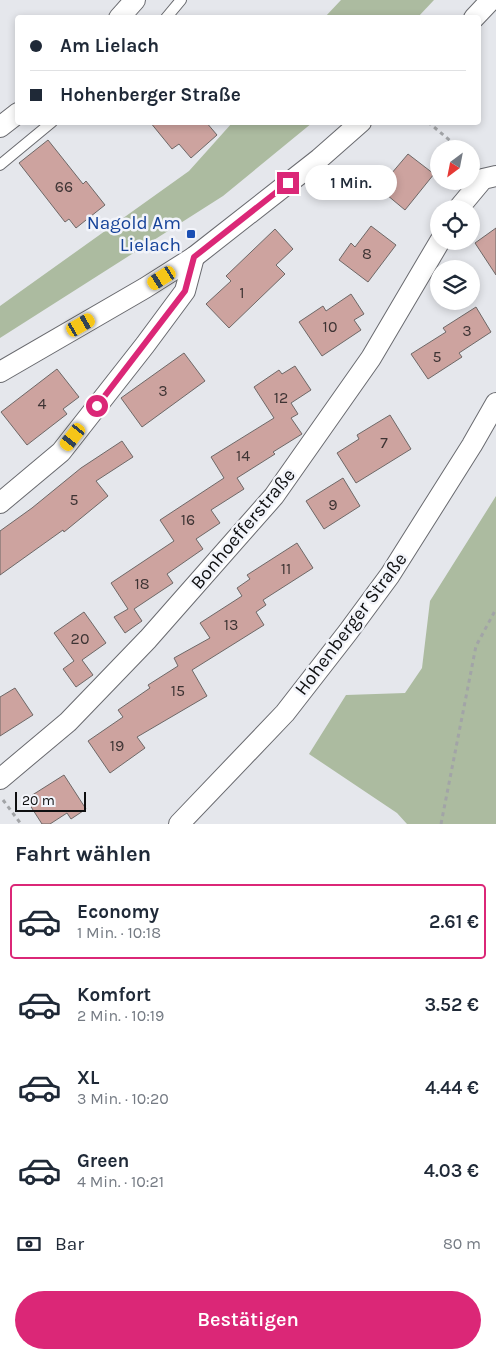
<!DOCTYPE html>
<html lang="de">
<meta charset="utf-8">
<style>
body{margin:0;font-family:Karla,sans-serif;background:#f2f2f3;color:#1f2937;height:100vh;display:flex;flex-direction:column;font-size:19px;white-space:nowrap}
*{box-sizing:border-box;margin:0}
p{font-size:16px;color:#747a83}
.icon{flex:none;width:28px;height:28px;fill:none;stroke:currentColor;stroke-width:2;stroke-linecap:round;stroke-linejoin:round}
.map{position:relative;height:824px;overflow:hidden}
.drawer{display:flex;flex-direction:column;background:#fff;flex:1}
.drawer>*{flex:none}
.banner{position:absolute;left:15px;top:15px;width:466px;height:110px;border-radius:5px;box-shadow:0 2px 8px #0003;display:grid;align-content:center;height:110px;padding:0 15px;background:#fff}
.needle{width:32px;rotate:212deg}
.fabs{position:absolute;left:430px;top:140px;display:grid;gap:10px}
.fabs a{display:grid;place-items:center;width:50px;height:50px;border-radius:50%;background:#fff;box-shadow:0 2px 8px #0003;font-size:25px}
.scale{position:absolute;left:15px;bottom:12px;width:71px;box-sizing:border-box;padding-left:5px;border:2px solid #0e0f10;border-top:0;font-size:14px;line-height:18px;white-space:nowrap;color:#0e0f10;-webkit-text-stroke:4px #f2f4fa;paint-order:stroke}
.end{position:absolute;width:22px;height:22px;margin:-11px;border:6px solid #db2777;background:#fff;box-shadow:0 0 0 2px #fff}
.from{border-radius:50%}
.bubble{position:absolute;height:35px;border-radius:18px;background:#fff;box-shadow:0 2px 8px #0003;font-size:16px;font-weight:600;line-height:35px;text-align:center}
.car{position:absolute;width:15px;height:30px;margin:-15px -8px;border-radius:6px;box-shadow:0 0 4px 1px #0007;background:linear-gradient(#f5c518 24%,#345 0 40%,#f5c518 0 76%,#345 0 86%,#f5c518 0)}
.banner b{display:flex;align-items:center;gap:18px;height:48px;font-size:19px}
.banner b+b{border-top:1px solid #e0e1e3}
.banner i{width:12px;height:12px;background:#1f2937}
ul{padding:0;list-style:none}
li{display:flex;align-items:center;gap:15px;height:75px;margin:0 10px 8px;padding:0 5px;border:2px solid transparent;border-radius:5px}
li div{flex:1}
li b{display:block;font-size:19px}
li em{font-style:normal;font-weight:600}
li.selected{border-color:#db2777}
li>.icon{width:45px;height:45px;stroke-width:1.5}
h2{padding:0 15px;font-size:22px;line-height:60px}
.pay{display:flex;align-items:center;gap:12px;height:55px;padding:0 15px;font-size:19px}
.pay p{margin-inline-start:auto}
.primary-button{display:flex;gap:10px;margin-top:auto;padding:10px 15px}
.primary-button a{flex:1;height:58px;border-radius:30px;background:#db2777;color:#fff;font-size:20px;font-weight:600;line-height:58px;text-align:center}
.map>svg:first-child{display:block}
.green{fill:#acbba0}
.building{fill:#cda39f;stroke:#6e6867}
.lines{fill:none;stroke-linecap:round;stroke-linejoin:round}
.service-casing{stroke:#696a6f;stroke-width:12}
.minor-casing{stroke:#696a6f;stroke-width:22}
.path{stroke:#a2a4a7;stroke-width:3;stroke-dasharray:4 4;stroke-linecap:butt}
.service{stroke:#fff;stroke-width:10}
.minor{stroke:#fff;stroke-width:20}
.route{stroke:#db2777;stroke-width:6}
.transit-dot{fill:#1a4fb4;stroke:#f2f4fa;stroke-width:2}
.labels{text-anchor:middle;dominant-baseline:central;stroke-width:5;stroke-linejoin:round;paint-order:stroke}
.number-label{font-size:16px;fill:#3e3434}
.transit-label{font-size:19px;fill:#164399;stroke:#f2f4fa;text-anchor:end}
.street-label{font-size:19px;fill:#0e0f10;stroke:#f2f4fa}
</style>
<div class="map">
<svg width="496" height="824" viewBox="0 0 496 824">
<rect width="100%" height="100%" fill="#e5e7ec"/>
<g class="green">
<polygon points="341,0 434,0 418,17 325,17"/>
<polygon points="232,123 312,123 223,196 0,338 0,306 189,171"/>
<polygon points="496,496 496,824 407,824 397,813 309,754 346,695 405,693 422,668 430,601"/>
</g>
<g class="building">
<polygon points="150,122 206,122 217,135 191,158 179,144 172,149"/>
<polygon points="48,140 83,184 86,181 105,205 76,228 69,219 65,222 19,163"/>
<polygon points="408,154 434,174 405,210 375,185 387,171 391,174"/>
<polygon points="371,226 396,245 368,282 339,260 351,243 355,247"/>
<polygon points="496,228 496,275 475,243"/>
<polygon points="275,229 293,249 276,265 285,274 229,328 206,304 231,281 226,276"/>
<polygon points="351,294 364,314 354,320 361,330 322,356 299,322 323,306 326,311"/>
<polygon points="476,307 491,332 459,353 462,357 428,379 411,354 446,332 443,328"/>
<polygon points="184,353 205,381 142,427 121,398"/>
<polygon points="295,366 311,390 291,403 298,414 291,418 302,434 273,452 275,454 237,478 244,489 211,510 220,523 196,539 203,549 167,574 173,583 134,609 142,621 125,633 114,617 128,609 111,583 174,541 160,520 224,478 211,457 274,418 254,387 279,370 282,374"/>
<polygon points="57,369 79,397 63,409 67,414 27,445 1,412"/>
<polygon points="390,415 411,449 356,483 337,453 359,439 357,435"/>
<polygon points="122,441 133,457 96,481 108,496 64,532 63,530 0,575 0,531 32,508 81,468"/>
<polygon points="343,478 360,506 324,529 306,501"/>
<polygon points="297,543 313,568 263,600 266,605 256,612 264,625 192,670 207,696 137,737 145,748 110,773 88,741 123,717 118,710 150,688 148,685 178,666 174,658 210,638 200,623 242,596 237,588 250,579 247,575"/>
<polygon points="84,612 106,643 82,660 93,675 76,687 63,669 74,661 54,633"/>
<polygon points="15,688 33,715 0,736 0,697"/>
<polygon points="64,775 86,809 71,819 67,813 50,824 42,824 26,799"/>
</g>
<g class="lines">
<g class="service-casing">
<g id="service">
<polyline points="166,18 181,0"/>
<polyline points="0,165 52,122"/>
</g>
</g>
<g class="minor-casing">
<g id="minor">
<polyline points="119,18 135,0"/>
<polyline points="474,18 491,0"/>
<polyline points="0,127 18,113"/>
<polyline points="458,209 483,179 496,176"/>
<polyline points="0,372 145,288 194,257 319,159 361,122"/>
<polyline points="0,503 61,452 145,345 185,291 194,257"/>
<polyline points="0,779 68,722 148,639 274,496 371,358 440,241"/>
<polyline points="179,824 285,713 348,632 390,575 472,445 496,403"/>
</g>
</g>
<g class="path">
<polyline points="428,122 460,149"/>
<polyline points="3,800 21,824"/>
<polyline points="441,824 476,646 496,609"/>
</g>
<use href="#service" class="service"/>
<use href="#minor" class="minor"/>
</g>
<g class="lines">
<polyline class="route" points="97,406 185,291 194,257 288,183"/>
</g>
<rect class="transit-dot" x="186" y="229" width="10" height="10" rx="2.5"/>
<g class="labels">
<g class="number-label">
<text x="64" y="186">66</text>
<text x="367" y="253">8</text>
<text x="242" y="292">1</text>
<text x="330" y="326">10</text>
<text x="467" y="330">3</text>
<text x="437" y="356">5</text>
<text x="163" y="390">3</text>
<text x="281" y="397">12</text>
<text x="42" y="403">4</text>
<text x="384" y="442">7</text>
<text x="243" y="455">14</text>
<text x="74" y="499">5</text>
<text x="333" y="504">9</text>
<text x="188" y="519">16</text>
<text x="286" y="568">11</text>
<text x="142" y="583">18</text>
<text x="231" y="624">13</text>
<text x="80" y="638">20</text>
<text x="178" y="690">15</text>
<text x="117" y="745">19</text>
</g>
<g class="transit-label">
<text x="181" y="223">Nagold Am<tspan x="181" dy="22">Lielach</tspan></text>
</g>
<g class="street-label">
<text transform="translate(243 529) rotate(-50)">Bonhoefferstraße</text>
<text transform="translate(351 624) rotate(-53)">Hohenberger Straße</text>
</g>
</g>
</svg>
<div class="fabs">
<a><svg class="needle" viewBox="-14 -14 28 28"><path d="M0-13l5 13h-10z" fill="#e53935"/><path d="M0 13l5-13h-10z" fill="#747a83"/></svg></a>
<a><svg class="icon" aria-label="locate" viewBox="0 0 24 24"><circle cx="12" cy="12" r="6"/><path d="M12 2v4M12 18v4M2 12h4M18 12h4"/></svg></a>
<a><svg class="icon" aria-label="layers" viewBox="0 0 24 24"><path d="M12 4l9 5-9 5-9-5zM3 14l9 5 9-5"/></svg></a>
</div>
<div class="scale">20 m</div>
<i class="end from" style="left:97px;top:406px"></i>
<i class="end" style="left:288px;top:183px"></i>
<div class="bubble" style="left:305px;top:165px;width:92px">1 Min.</div>
<i class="car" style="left:162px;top:278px;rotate:238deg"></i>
<i class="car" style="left:81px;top:325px;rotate:60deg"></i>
<i class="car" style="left:73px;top:437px;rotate:218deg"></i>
<div class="banner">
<b><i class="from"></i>Am Lielach</b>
<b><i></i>Hohenberger Straße</b>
</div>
</div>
<section class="drawer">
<h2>Fahrt wählen</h2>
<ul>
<li class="selected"><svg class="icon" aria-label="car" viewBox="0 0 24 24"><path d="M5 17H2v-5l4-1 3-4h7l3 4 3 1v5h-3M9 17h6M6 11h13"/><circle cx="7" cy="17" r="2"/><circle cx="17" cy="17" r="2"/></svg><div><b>Economy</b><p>1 Min. · 10:18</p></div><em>2.61 €</em></li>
<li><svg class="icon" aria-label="car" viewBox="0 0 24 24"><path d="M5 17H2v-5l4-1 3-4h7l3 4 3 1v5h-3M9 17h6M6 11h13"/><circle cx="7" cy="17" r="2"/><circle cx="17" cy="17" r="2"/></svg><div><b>Komfort</b><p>2 Min. · 10:19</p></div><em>3.52 €</em></li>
<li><svg class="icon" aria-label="car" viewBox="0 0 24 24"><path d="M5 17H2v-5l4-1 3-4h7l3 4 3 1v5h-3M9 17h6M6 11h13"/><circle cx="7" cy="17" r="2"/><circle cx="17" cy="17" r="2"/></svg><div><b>XL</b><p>3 Min. · 10:20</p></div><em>4.44 €</em></li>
<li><svg class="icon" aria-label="car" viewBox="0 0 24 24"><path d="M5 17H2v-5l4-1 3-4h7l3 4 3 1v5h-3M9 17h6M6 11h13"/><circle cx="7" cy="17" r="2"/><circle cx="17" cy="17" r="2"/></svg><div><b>Green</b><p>4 Min. · 10:21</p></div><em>4.03 €</em></li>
</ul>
<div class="pay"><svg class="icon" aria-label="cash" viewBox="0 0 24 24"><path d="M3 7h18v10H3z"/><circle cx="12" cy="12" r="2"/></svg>Bar<p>80 m</p></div>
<div class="primary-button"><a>Bestätigen</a></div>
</section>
